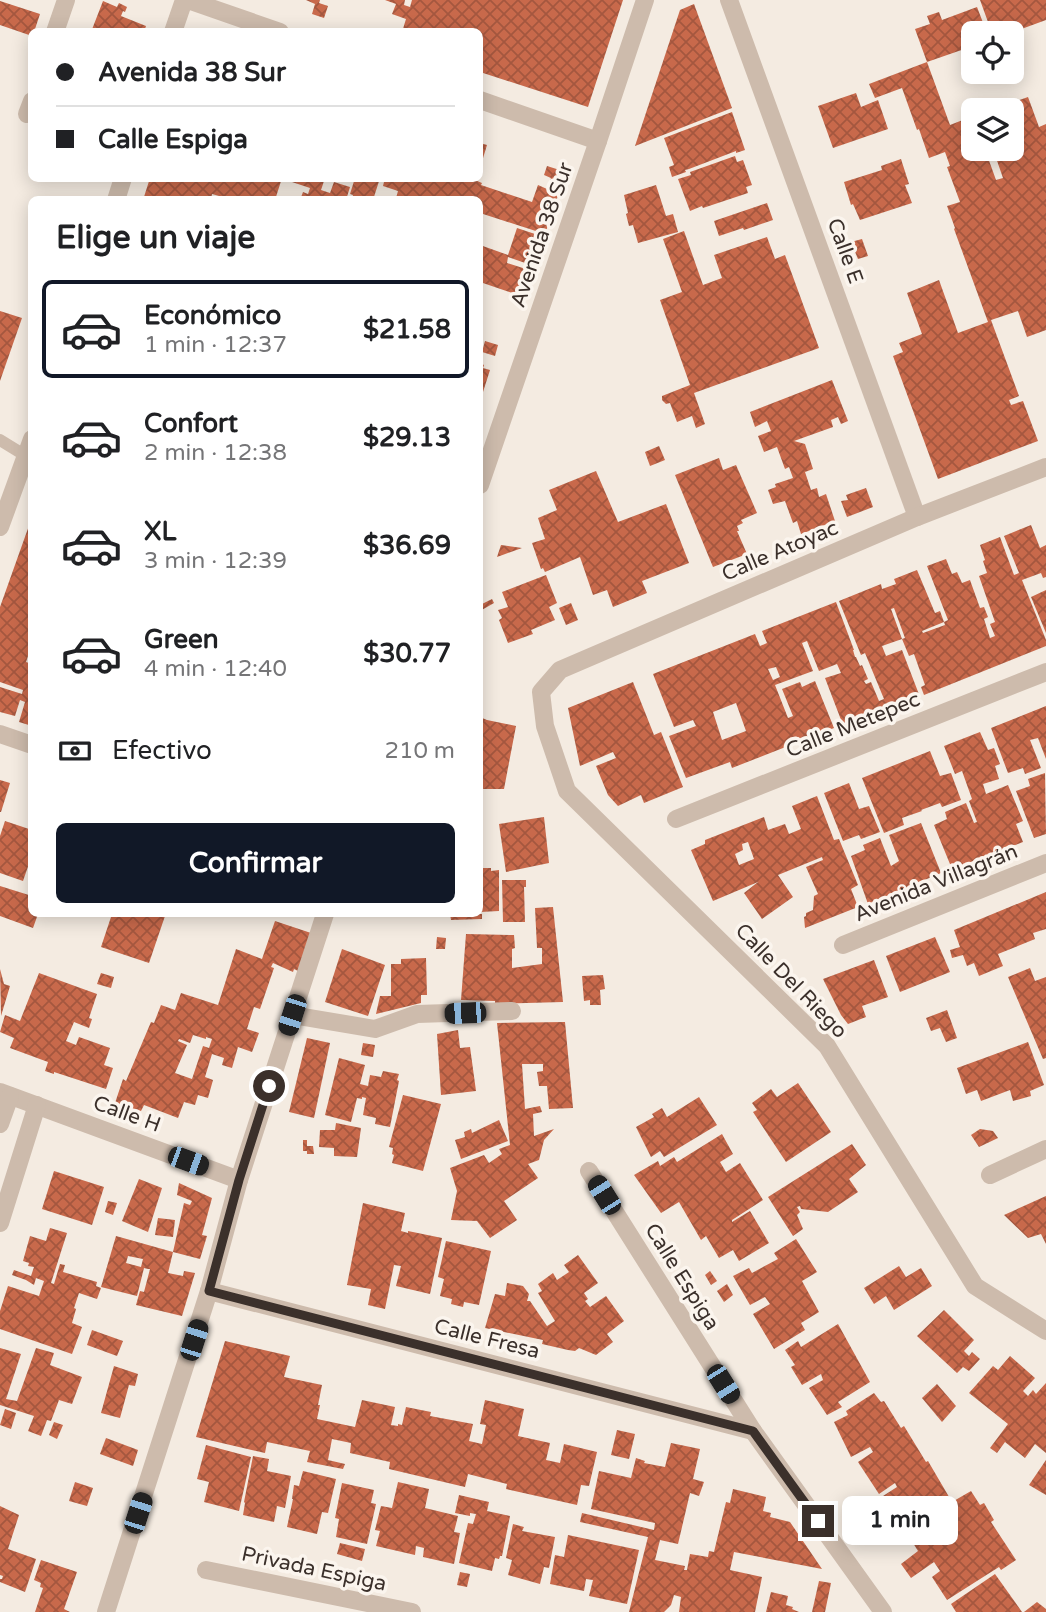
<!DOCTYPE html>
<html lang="es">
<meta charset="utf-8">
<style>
body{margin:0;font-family:"Varela Round",sans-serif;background:#f2f2f2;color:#202124;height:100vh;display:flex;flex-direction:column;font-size:26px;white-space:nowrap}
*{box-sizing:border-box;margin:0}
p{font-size:23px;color:#757577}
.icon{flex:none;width:38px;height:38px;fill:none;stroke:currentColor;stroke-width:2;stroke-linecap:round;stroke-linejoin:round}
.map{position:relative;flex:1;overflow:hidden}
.drawer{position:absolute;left:28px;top:196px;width:455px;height:721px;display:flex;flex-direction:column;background:#fff;border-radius:10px;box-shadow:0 4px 18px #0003}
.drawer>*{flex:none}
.top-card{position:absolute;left:28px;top:28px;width:455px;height:154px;border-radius:10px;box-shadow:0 4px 18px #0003;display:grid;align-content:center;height:154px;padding:0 28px;background:#fff}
.controls{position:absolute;left:961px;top:21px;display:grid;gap:14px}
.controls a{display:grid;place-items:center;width:63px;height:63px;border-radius:10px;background:#fff;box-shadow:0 4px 18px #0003;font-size:35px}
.end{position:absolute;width:32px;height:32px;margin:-16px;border:9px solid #3b302b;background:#fff;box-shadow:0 0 0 4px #fff}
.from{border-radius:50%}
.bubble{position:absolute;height:49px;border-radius:10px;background:#fff;box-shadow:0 4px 18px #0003;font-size:23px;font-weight:700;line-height:49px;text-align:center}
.car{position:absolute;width:21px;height:42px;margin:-21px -10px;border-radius:9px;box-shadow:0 0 5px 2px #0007;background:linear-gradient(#222 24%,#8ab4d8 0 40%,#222 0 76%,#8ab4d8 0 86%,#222 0)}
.top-card b{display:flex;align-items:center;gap:24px;height:66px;font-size:26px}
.top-card b+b{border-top:2px solid #e0e0e0}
.top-card i{width:18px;height:18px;background:#202124}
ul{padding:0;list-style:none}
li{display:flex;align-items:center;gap:21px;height:98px;margin:0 14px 10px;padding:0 14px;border:4px solid transparent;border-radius:10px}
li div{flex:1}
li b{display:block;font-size:26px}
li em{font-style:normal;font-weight:700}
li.on{border-color:#111827}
li>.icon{width:63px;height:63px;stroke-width:1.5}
h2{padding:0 28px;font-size:32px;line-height:84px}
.pay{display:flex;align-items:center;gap:18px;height:77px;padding:0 28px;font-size:26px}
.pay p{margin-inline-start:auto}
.action{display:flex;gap:14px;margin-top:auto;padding:14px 28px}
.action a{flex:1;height:80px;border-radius:10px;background:#111827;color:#fff;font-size:28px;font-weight:700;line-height:80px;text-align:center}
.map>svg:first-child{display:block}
.building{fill:url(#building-cross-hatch);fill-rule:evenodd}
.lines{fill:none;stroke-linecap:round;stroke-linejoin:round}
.lane{stroke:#cdbbac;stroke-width:12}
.street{stroke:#cdbbac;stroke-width:18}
.route{stroke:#3b302b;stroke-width:9}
.labels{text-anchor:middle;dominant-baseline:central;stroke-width:7;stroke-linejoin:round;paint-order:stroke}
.street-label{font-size:21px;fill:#3b302b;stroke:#fbf5ee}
</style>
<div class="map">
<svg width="1046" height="1612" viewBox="0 0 1046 1612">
<defs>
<pattern id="building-cross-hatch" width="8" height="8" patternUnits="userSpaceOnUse" patternTransform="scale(1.75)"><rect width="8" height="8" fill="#c8694b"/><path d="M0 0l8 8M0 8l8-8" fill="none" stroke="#a4573f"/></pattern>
</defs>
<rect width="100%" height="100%" fill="#f4ebe1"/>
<g class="building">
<polygon points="306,0 320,0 319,3 328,6 324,18 312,14 315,4"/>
<polygon points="385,0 405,0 404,5 410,7 412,0 623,0 588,107 480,72 480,32 402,32 406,19 392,14 396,4"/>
<polygon points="980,0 1046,0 1046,20 1016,31 1013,23 1012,24 1013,26 992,33"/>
<polygon points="0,1 40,14 34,32 32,32 32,36 0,25"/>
<polygon points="103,1 117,7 119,3 127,7 125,12 123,11 121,16 146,26 144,32 91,32"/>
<polygon points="694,4 732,108 635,146 680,10"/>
<polygon points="977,7 987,33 973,33 973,46 927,62 915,29 930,24 927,16 939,12 942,20"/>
<path d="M927,62L950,125L973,116V149H1012V110H991L1028,97L1039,127L1046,124V330L1027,337L1018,311L991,320L1019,396L1009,400L1011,405L1023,401L1038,441L938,479L893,356L903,352L899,343L922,334L907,293L939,280L958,333L988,322L954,229L955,228L947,206L960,202L947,167L950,166L945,152L929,158L919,129L917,130L902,88L875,98L869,84ZM994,152L1003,178L996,180L987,155Z"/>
<polygon points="856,93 861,107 878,100 888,129 833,148 818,106"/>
<polygon points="732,112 745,150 736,153 736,151 689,169 685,170 686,172 672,177 669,167 674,165 664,138"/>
<polygon points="480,143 487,145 480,168"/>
<polygon points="735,156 737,162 743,160 752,185 746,187 748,193 703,208 702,206 690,211 678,179 691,175 690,172"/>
<polygon points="901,159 909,184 905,185 912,203 860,220 853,204 851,205 844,182 882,170 881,166"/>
<polygon points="547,166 566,172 545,234 480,213 480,200 401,200 396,198 398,191 383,186 385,178 470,178 482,183 481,185 532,202 538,185 547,189 551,178 544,175"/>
<polygon points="150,178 265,179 282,178 275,200 226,200 226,198 212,194 211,200 143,200"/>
<polygon points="325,178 321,190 330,193 334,182 350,187 346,200 300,200 303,192 308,194 310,188 283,179"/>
<polygon points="355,178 380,178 373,200 366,200 358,197 358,200 352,199 353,195 350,194"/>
<polygon points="656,185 666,216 673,214 678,232 638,243 633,225 629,226 626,214 628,213 624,195"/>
<polygon points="767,203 773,220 744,230 743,228 719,236 714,221"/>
<path d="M517,228L544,237L524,297L480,282V245L508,255ZM508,257L528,264L526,269L507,263Z"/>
<polygon points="684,231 703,285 722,278 714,255 767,237 775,259 785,255 819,348 694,393 705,424 696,428 692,416 677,422 670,403 666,404 662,400 662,396 690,385 660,300 682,292 663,239"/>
<polygon points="862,239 868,256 858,259 851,242"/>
<polygon points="0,311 22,318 0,381"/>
<polygon points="485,341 498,345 495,356 482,352"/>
<polygon points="480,363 484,365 483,368 490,370 483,392 480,391"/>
<polygon points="832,380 848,421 841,424 838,417 831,420 833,427 794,441 805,444 813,469 805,472 811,490 817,488 819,497 826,494 835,521 801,534 797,521 793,523 785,501 773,504 768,490 776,487 775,484 793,478 789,467 785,469 777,447 764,452 758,436 771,431 767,421 755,427 750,412"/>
<polygon points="659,446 665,460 650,466 645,452"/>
<polygon points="719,458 723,470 736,465 757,513 741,520 743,523 737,526 739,531 737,531 747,554 713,567 675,475"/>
<polygon points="596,471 618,522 666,504 689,563 642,581 647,593 613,607 607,590 593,595 580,557 545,572 543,568 541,569 532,543 545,539 538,518 557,510 549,490"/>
<polygon points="866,488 873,507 847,517 841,501 848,500 846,495"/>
<polygon points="31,520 32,651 30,650 26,662 32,664 32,726 19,722 25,702 20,700 15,716 0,712 0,687 22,694 23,690 0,682 0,607"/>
<path d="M1031,525L1040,548L1046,545V577L1043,578L1041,573L1022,580L1046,640V646L924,695L921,687L925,685L914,654L909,656L902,639L905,638L894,608L891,609L902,639L882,646L886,656L902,650L920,697L843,725L825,678L841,673L837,664L819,671L807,641L802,643L813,671L775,685L788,718L793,716L782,689L800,682L802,687L815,681L834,728L732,768L730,762L686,778L669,736L696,726L693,720L674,727L653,674L755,634L760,646L767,643L762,631L836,602L854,650H853L855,657H856L860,666L862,665L868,679L864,681L866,684L871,682L879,701L884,699L865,653L861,655L839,601L881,584L882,589L896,584L894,579L917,570L935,613L940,611L944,622L922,631L923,633L945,625L944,622L948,620L927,566L946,559L952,574L957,572L962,583L970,580L980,608L984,607L988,617L984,619L990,638L995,636L990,624L995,622L979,576L987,573L983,561L985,560L980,545L1000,537L1014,575L1019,573L1004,536ZM776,667L780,677L773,680L768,669ZM736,703L746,731L722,740L713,712Z"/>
<polygon points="501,545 522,548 497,557"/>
<polygon points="546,575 557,603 549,607 555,620 531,630 533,634 508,643 499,620 502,618 498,610 508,607 502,592"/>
<polygon points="1046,590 1046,633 1031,597"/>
<polygon points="492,599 494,603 480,611 483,619 480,624 480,605"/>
<polygon points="571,603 578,620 566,625 559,608"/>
<polygon points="633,682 654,735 661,732 683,787 644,803 641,795 618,806 608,795 596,766 616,758 613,752 580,766 568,708"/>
<polygon points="1046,706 1046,759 1038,738 1030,740 1041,768 1025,774 1023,768 1008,773 991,728"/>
<polygon points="480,717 487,720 516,726 504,789 480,789"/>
<polygon points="980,732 988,750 994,748 1000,764 995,766 999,779 983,784 986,794 1008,785 1023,821 1016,824 1023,842 952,869 934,825 947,819 945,812 966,803 974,823 977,822 969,801 972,799 962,771 955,774 944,746"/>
<polygon points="930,751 940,776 951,773 961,800 942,807 940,803 921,810 922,811 902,818 904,825 884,833 862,778"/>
<polygon points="1045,773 1046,834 1034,838 1016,791 1030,786 1028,779"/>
<polygon points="0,780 10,783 1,812 0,812"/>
<polygon points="849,783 859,809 869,806 880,832 861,839 859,835 843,841 824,793"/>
<path d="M817,796L834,840L839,839L858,885L851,889L858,907L805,928L804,917L806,916V913L813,910L814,896L818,894L806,867L823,860L822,857L778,875L793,897L762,919L744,893L758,882L713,901L691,850L705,844V840L764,817L768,830L785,824L789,834L801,829L792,806ZM748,842L754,859L739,865L735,854L743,850L742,844Z"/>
<polygon points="544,817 549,863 506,872 499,824"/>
<polygon points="5,821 32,830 32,855 23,881 0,873 0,836"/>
<polygon points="921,823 941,873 868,904 851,856 865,850 863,845 880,838 891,866 899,861 889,835"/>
<polygon points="480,868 491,868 491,871 499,870 499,911 480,912"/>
<polygon points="502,880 526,880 526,887 524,887 525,922 503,922"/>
<polygon points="0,886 32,896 32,914 38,914 33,928 0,916"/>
<polygon points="1046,892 1046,929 1033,933 1035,939 998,954 1003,966 979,976 974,963 967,966 963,955 952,958 950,950 960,947 954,930"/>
<polygon points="553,907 563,1002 495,1004 495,1001 461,1000 466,934 514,935 515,948 512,949 512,968 542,964 542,948 537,948 535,908"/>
<polygon points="112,914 156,914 165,916 149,963 101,947"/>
<polygon points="450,914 482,914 482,919 451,920"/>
<path d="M275,921L311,933L298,971L294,969L293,972L273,963L271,967L274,968L260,1009L254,1007L247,1029L259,1033L252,1052L238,1047L232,1068L222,1065L224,1058L212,1054L205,1077L213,1080L208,1098L198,1095L195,1105L184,1102L178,1118L144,1105L141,1111L115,1103L123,1079L126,1081L151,1022L154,1023L161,1005L175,1010L181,993L218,1005L236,949L262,959ZM193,1035L206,1039V1037L212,1039L209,1048L203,1046L192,1079L175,1073L187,1045L178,1041L179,1039L190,1043Z"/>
<polygon points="437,937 446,938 445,949 436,949"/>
<polygon points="935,937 950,972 900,992 886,956"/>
<polygon points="342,949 385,965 368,1016 325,1002"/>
<polygon points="426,958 427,995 421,995 421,1003 376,1014 380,996 391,996 391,964 401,964 401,959"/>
<polygon points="874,960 888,997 862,1006 866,1017 848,1024 841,1015 823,979"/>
<polygon points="1030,968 1035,981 1046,977 1046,1058 1043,1059 1008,977"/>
<polygon points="0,969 4,984 10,986 1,1016"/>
<polygon points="39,973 97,994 89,1018 92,1019 89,1028 74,1022 66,1041 76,1045 79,1037 110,1048 104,1065 113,1068 106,1089 54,1072 54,1074 45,1071 48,1062 10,1048 14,1038 0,1032 5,1015 20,1021"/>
<polygon points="101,973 114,977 111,988 97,984"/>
<polygon points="603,975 605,989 600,990 601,1005 590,1005 590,1000 584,1001 582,976"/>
<polygon points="947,1010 957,1038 946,1042 940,1028 931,1031 926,1018"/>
<polygon points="565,1022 573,1108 549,1109 547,1086 539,1086 537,1072 543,1071 543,1064 522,1064 525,1109 540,1106 542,1112 533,1114 534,1136 554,1129 544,1140 539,1160 528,1164 538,1178 504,1201 517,1220 490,1238 477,1221 451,1220 457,1191 450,1168 484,1155 489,1163 502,1154 499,1149 510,1145 497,1023"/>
<polygon points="458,1030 460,1048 470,1047 476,1091 441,1095 437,1034"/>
<polygon points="307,1038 330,1043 314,1118 289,1112"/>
<polygon points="1028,1042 1044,1085 1030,1091 1031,1096 1013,1101 1010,1090 981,1101 977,1090 966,1094 957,1068"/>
<polygon points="363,1043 375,1045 373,1057 361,1055"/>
<polygon points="339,1058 365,1065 360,1084 368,1086 370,1075 381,1077 383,1071 399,1074 397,1080 399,1081 390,1127 375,1124 376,1118 363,1115 366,1098 362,1097 362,1099 357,1098 351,1122 325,1115"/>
<polygon points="798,1083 831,1132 786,1162 753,1112 757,1110 752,1103 771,1089 777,1097"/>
<polygon points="403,1095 441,1104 423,1171 392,1163 394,1155 392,1154 393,1148 389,1147"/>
<polygon points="699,1097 717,1125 664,1157 660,1151 651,1157 636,1127 654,1117 652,1114 662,1108 667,1117"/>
<polygon points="499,1120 508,1141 461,1159 455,1140 465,1137 464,1132 471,1129 472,1133"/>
<polygon points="336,1123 361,1128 357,1157 334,1156 334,1148 319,1147 320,1130 335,1130"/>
<polygon points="980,1129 993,1131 998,1138 979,1147 971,1135"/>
<polygon points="722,1134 733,1154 720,1162 726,1172 740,1163 763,1200 732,1220 732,1222 750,1211 769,1243 739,1261 733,1250 719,1258 706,1236 701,1240 679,1202 661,1213 634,1175 658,1161 660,1166 674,1157 677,1162"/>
<polygon points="303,1140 307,1140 307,1146 313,1146 314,1154 307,1154 307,1151 303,1151"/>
<polygon points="852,1144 866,1165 849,1179 858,1192 828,1212 801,1209 800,1206 797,1207 800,1212 797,1215 803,1229 793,1236 768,1197"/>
<polygon points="54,1171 104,1187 92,1225 42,1209"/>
<polygon points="139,1179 162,1188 148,1232 122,1221"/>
<polygon points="179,1183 212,1198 202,1235 207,1236 200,1259 173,1252 184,1203 190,1205 192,1201 177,1195"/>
<polygon points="1046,1196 1046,1244 1041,1234 1028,1238 1004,1215"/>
<polygon points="108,1201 117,1203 113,1215 105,1212"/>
<polygon points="363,1203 405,1213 401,1231 408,1233 408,1231 442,1238 430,1294 396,1286 401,1266 394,1265 385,1309 368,1305 371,1289 347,1285"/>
<polygon points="158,1218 175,1220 173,1237 155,1235"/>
<polygon points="50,1228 67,1233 51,1283 54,1284 60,1264 65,1265 63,1272 97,1282 96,1286 101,1288 97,1299 79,1293 74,1308 76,1309 72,1323 82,1327 72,1354 0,1329 0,1311 8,1286 39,1296 44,1281 36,1278 34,1285 26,1280 12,1275 14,1270 31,1276 34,1267 28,1266 29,1263 23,1261 30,1236 46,1241"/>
<path d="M116,1236L173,1252L168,1273L183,1276L184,1271L195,1273L182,1316L136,1305L140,1291L144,1292L150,1269H148L144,1268L137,1296L101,1287ZM128,1256L143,1259L141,1267L126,1263Z"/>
<polygon points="796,1239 817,1272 802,1281 819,1312 801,1323 805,1330 774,1349 753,1314 770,1304 765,1297 750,1305 733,1276 749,1268 752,1273 778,1259 774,1253"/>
<polygon points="446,1241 491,1251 479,1305 464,1302 463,1307 451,1304 452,1299 440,1296 444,1279 438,1277"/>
<polygon points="578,1255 598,1283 584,1293 588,1299 585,1301 590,1307 606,1296 624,1321 607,1334 613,1342 596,1355 579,1348 575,1351 568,1350 542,1344 543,1340 485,1328 495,1294 505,1296 507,1283 523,1286 529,1294 527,1301 530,1301 547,1326 555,1321 538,1293 542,1291 538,1284 553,1273 557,1280 569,1272 564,1265"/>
<polygon points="899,1266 906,1277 921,1268 932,1286 894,1310 886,1296 874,1304 864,1288"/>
<polygon points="710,1271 717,1281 711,1285 705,1275"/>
<polygon points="727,1284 733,1295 724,1302 717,1291"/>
<polygon points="944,1310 974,1340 964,1351 969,1356 972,1352 980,1359 969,1371 963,1367 957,1373 917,1336"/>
<polygon points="838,1324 870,1382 838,1402 842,1407 827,1415 809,1388 823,1380 821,1374 802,1385 791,1367 795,1365 785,1350 798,1341 801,1347"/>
<polygon points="92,1330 123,1341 117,1356 87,1345"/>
<polygon points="225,1341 290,1356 284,1377 322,1385 318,1405 320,1405 317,1419 355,1427 362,1400 395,1407 391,1425 398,1426 398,1424 402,1425 406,1407 431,1412 430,1416 473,1424 469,1441 482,1444 486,1425 480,1424 485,1400 524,1409 518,1436 550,1443 546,1460 560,1463 564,1444 597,1452 589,1486 581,1485 577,1505 506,1489 507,1484 468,1474 465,1487 389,1469 390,1462 350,1453 351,1443 332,1439 328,1460 345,1464 343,1469 307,1462 310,1451 267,1442 265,1453 196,1437"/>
<polygon points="0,1348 21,1354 6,1399 17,1401 36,1348 54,1353 50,1365 82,1377 72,1404 59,1400 51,1421 47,1420 41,1436 28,1431 34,1416 0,1405"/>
<polygon points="1010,1356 1035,1378 1023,1391 1028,1396 1033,1390 1036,1394 1046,1383 1046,1453 1035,1444 1025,1458 1005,1442 997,1453 990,1448 1008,1424 969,1393 993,1366 998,1370"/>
<polygon points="114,1366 138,1374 135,1386 129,1385 120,1418 101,1413"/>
<polygon points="937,1384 956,1406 942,1422 922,1398"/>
<polygon points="874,1393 881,1402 884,1401 901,1428 904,1426 926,1462 928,1461 952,1502 971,1491 980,1505 984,1503 994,1520 991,1522 1016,1560 1001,1570 999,1567 947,1600 932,1577 940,1571 934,1562 911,1578 901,1564 918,1551 908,1535 952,1509 949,1503 904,1531 883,1496 897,1487 895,1483 879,1494 858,1462 873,1452 870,1447 851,1457 834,1422 848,1415 846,1411"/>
<polygon points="5,1409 16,1413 11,1429 0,1425"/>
<polygon points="54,1422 63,1425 57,1439 49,1435"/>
<polygon points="617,1430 635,1434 629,1459 611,1455"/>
<polygon points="106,1438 138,1450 133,1466 100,1454"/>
<polygon points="671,1443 700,1449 693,1479 704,1482 699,1496 690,1493 678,1544 660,1540 655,1560 685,1566 684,1570 687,1570 690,1554 708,1557 709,1551 714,1552 726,1502 730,1503 733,1489 766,1497 763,1511 771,1513 770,1517 790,1522 822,1569 734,1552 730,1570 762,1577 755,1612 679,1612 681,1597 674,1595 671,1605 664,1612 629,1612 648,1537 580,1522 582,1513 654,1530 655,1523 591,1509 599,1471 631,1478 636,1458 645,1461 644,1463 665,1467"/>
<polygon points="206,1445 251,1457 239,1511 204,1502 209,1482 197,1479"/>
<polygon points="253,1456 269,1459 267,1471 291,1476 285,1508 277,1506 274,1522 243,1515 245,1503 244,1502"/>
<polygon points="1046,1460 1046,1495 1029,1485"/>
<polygon points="303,1471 336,1479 328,1513 322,1512 317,1534 287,1527 293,1499 292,1499 294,1485 299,1486"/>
<polygon points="75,1482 93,1488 87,1506 69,1501"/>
<polygon points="398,1482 429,1489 425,1508 458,1516 454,1532 460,1533 454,1564 423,1557 424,1548 416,1546 415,1555 376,1546 380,1531 375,1530 381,1506 392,1508"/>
<polygon points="342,1483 374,1490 371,1503 376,1504 367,1544 336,1537 339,1519 335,1518"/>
<polygon points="459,1495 489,1502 487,1511 510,1516 502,1556 500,1556 499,1559 495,1558 492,1571 459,1563 468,1523 473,1524 476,1514 470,1513 470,1516 455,1513"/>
<polygon points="0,1506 19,1515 8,1549 36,1559 25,1592 0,1582 0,1579 2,1579 3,1576 0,1575"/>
<polygon points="513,1524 524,1527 522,1531 555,1537 549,1568 544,1567 540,1584 508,1575 512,1560 506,1558"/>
<polygon points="568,1535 639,1550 627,1604 589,1596 593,1580 586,1579 584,1591 550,1584 555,1555 564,1557"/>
<polygon points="340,1543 365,1549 362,1561 337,1554"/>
<polygon points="41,1560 77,1572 64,1609 70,1612 35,1612 43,1588 40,1587 41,1583 34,1580"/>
<polygon points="460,1572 470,1574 467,1587 457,1585"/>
<polygon points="995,1574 1022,1612 956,1612 951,1604"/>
<polygon points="819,1581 831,1583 825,1612 812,1612"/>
<polygon points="771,1592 788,1596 786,1605 793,1607 792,1609 799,1612 766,1612"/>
<polygon points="1037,1602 1046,1609 1046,1612 1024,1612"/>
</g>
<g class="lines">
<polyline class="lane" points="0,440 26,456"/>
<g class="street">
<polyline points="188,0 280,32"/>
<polyline points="729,0 917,517"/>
<polyline points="55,32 66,0"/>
<polyline points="173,32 184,0"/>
<polyline points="480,100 598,141"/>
<polyline points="27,114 32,101"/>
<polyline points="116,200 123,178"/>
<polyline points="1046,467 917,517 560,670 541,692 545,726 567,791 827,1046 975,1286 1046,1331"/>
<polyline points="480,485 598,141 645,0"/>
<polyline points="0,527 32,439"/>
<polyline points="0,734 32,745"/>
<polyline points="676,819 1046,672"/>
<polyline points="843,945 1046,863"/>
<polyline points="292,1015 375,1029 417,1014 512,1011"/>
<polyline points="0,1092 239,1180"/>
<polyline points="0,1124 10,1096"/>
<polyline points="589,1171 753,1431 883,1612"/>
<polyline points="990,1175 1046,1149"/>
<polyline points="0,1223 37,1105"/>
<polyline points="209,1291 753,1431"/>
<polyline points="206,1570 412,1612"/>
<polyline points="106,1612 209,1291 239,1180 325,914"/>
</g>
</g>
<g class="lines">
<polyline class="route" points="269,1086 239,1180 209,1291 753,1431 818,1521"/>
</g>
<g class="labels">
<g class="street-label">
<text transform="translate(542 235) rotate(-71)">Avenida 38 Sur</text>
<text transform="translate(845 251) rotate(70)">Calle E</text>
<text transform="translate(780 551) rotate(-23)">Calle Atoyac</text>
<text transform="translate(853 725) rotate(-22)">Calle Metepec</text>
<text transform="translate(936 883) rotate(-22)">Avenida Villagrán</text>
<text transform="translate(791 981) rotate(46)">Calle Del Riego</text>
<text transform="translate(127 1114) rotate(20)">Calle H</text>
<text transform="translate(682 1277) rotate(58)">Calle Espiga</text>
<text transform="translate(487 1339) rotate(14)">Calle Fresa</text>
<text transform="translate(314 1569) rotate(12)">Privada Espiga</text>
</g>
</g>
</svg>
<div class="controls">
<a><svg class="icon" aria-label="locate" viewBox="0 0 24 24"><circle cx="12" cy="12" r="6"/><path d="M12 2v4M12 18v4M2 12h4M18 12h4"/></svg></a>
<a><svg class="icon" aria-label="layers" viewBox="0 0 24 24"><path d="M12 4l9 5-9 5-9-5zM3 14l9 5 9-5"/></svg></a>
</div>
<i class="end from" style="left:269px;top:1086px"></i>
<i class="end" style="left:818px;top:1521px"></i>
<div class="bubble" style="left:842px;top:1496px;width:116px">1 min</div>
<i class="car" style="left:465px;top:1013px;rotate:268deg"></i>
<i class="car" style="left:292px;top:1015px;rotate:198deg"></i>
<i class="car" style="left:188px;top:1161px;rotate:110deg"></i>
<i class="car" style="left:604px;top:1195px;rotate:328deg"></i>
<i class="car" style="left:194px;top:1340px;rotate:18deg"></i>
<i class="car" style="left:723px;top:1384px;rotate:148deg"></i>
<i class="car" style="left:138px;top:1513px;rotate:18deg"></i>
<div class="top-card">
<b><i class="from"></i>Avenida 38 Sur</b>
<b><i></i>Calle Espiga</b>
</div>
<section class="drawer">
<h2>Elige un viaje</h2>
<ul>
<li class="on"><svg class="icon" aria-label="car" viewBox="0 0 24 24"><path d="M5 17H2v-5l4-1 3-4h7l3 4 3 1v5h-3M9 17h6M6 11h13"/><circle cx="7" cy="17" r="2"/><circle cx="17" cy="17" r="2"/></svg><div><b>Económico</b><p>1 min · 12:37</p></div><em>$21.58</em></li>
<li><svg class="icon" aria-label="car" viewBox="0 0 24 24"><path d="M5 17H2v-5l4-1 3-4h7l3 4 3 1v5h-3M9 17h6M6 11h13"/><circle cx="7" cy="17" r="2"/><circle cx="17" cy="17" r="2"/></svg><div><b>Confort</b><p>2 min · 12:38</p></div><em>$29.13</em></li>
<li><svg class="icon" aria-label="car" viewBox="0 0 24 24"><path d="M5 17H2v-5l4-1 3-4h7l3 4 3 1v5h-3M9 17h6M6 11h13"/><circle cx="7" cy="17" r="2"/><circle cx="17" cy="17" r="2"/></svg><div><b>XL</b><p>3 min · 12:39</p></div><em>$36.69</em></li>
<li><svg class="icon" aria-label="car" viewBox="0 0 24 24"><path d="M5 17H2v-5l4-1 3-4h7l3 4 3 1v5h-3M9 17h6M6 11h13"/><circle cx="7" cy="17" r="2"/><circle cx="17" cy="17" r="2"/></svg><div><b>Green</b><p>4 min · 12:40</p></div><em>$30.77</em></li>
</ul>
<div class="pay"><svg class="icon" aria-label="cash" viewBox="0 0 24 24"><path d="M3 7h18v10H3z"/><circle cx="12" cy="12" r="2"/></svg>Efectivo<p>210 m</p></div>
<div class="action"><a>Confirmar</a></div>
</section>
</div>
